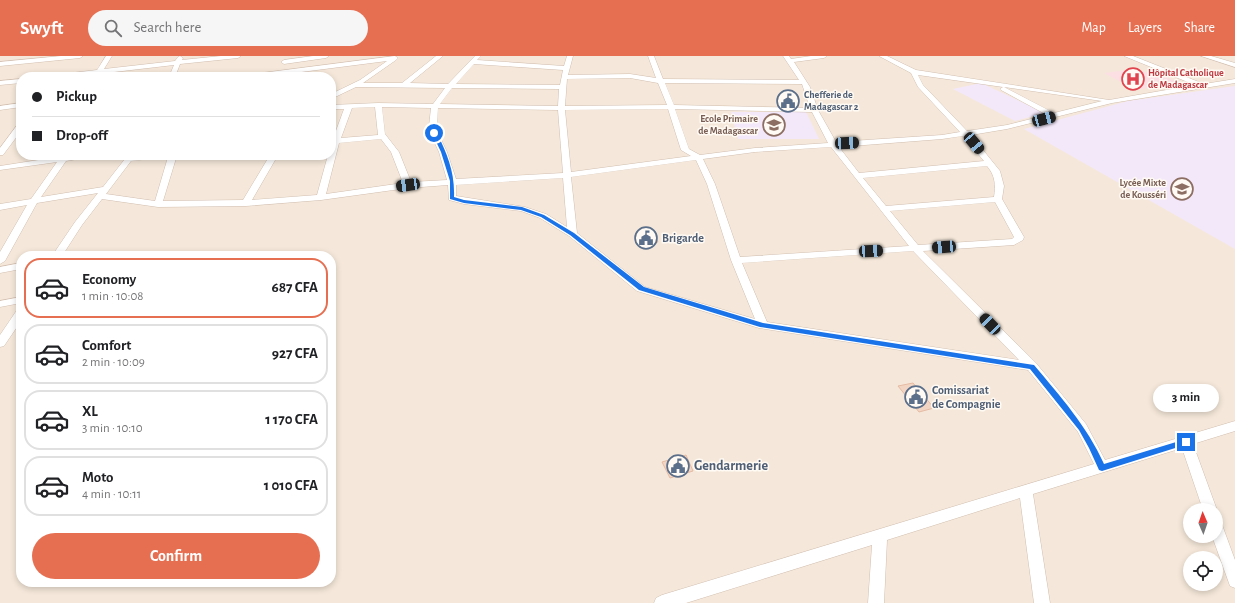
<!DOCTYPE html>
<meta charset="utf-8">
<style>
body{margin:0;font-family:"Alegreya Sans",sans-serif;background:#f6f6f6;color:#202124;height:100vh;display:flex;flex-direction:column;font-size:15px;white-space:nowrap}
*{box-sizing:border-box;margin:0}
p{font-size:13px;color:#757577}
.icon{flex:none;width:22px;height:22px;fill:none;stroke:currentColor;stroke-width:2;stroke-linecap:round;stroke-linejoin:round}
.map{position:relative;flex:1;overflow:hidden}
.drawer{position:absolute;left:16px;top:195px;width:320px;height:336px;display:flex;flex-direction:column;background:#fff;border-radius:16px;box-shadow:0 2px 6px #0003}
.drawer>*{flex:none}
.guide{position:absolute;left:16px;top:16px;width:320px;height:88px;border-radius:16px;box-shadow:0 2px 6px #0003;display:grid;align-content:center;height:88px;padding:0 16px;background:#fff}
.needle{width:26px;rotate:358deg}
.tools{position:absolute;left:1183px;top:447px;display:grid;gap:8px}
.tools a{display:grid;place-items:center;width:40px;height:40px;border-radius:50%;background:#fff;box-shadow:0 2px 6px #0003;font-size:20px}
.end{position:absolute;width:18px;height:18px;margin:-9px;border:5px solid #1a73e8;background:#fff;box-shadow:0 0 0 2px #fff}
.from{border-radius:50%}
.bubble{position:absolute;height:28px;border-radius:14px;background:#fff;box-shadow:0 2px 6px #0003;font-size:13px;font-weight:600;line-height:28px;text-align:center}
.car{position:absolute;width:12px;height:24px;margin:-12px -6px;border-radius:5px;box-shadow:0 0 3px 1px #0007;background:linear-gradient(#222 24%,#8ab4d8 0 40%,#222 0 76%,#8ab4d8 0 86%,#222 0)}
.guide b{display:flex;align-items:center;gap:14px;height:38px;font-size:15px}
.guide b+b{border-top:1px solid #e0e0e0}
.guide i{width:10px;height:10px;background:#202124}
ul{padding:7px 0 0;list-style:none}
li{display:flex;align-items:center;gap:12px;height:60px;margin:0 8px 6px;padding:0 8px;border:2px solid #e0e0e0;border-radius:16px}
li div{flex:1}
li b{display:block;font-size:15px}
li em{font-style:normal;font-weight:600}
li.current{border-color:#e76f51}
li>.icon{width:36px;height:36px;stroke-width:1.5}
.primary-button{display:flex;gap:8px;margin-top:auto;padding:8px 16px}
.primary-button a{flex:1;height:46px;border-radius:24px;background:#e76f51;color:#fff;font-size:16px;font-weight:600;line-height:46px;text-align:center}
header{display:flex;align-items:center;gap:24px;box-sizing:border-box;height:56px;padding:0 20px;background:#e76f51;color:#fff}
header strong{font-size:19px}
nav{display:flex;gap:22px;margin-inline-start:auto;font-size:14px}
.search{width:280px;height:36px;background:#f6f6f6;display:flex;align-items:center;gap:10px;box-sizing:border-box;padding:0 14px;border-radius:22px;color:#757577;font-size:15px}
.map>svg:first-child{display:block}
.residential{fill:#f5e8da;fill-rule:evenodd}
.education{fill:#f3e8fa}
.medical{fill:#fbdfe3}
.building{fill:#f3d5c3;stroke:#e6bba3}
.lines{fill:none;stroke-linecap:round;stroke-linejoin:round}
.minor-casing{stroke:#d1beb0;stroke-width:1}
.minor{fill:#fff;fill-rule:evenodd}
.route{fill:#1a73e8}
.labels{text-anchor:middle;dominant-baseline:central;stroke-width:3;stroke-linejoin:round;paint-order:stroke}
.far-health-label{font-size:10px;font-weight:bold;fill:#be3a42;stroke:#fffaf3;text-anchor:start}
.far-service-label{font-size:10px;font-weight:bold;fill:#4e5e75;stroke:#fffaf3;text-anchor:start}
.far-education-label{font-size:10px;font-weight:bold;fill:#785e54;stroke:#fffaf3;text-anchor:end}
.service-label{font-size:12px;font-weight:bold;fill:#4e5e75;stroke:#fffaf3;text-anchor:start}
.near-service-label{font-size:14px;font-weight:bold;fill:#4e5e75;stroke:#fffaf3;text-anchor:start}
</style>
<header>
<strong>Swyft</strong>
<div class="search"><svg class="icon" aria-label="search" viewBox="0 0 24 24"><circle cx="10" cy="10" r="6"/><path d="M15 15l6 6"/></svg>Search here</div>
<nav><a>Map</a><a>Layers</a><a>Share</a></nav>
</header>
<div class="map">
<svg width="1235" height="547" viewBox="0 0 1235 547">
<rect width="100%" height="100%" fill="#fdf6ec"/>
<path class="residential" d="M0,0H1235V547H0ZM21,21H331V99H21ZM21,200H331V526H21ZM1190,454H1216V480H1190ZM1190,502H1216V528H1190Z"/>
<g class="education">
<polygon points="981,27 1045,57 1015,65 953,33"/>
<polygon points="1235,30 1235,193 1024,73 1128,45"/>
<polygon points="731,56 806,56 819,83 738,83"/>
</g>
<polygon class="medical" points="1129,14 1157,17 1179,27 1136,34 1104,17"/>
<g class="building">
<polygon points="652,176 658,186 641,189 635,179"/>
<polygon points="913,327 934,352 919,356 898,330"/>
<polygon points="686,399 693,415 670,422 662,406"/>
</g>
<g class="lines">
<g class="minor-casing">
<g id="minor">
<polygon points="61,0 83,0 80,2 0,10 0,6"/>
<polygon points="106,0 112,0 104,13 175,5 178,1 180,0 183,2 182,4 221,0 241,0 238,2 180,8 175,21 169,21 174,9 71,21 51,21 54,19 97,14"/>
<polygon points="313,0 329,0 326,2 284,8 281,6 284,4"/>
<path d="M395,0L398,2L396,4L363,27H402L436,0H443L410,27L448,28L475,0H481L477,4L564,10L567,0H573L568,19L630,18L656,22L648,0H654L663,23L799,24L783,0H789L791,3L811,0H827L824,2L794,6L810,31L818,54L836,86L942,79L960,76L918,31L911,17L879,0H887L916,14L1109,44L1195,29L1124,0H1133L1204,28L1235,23V27L1112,47L1007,73L971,79L1000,115L1004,130L1002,143L1024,181L1023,184L1014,189L923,195L1036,307L1086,368L1105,404L1235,365V375L1193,388L1217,454L1216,456V454H1203L1182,392L1033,438L1050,547H1034L1020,442L887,484L884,547H868L872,489L686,547H654L656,542L662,539L1094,408L1078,376L1028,314L759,272L637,235L569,180L540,162L521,155L464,148L449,144L448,129L408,132L321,144L246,150L158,151L102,143L82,169L62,200H52L75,166L98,137L37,147L5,205L0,208V196L27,149L0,154V148L31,143L57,106L0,114V110L64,100L92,99L88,101L66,105L41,141L103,131L128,99H177L163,145L243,144L270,99H278L252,144L317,139L328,99H331V83H333L344,53H331V49L378,47L433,48L445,32L356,31L331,43V38L360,24L387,5L262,21H244L247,19ZM474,8L563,14L560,29L456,28ZM918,19L1003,31L1000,33L1001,34L1047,59L1007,69L967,75L923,29ZM630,22L658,27L667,49L565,50L567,23ZM665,27L802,28L810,52L674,49ZM1004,31L1102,45L1054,57ZM452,32L559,33L558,50L440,48ZM375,51L378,79L341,82L352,52ZM382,51L431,52L429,70L430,77L439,96L447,124L411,126L399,96L385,78ZM438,52L558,54L563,117L456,123L447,96L438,77L437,70ZM668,53L681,94L691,100L571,116L565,54ZM675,53L812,56L828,87L755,92L700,99L689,93ZM963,80L984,105L859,117L839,91L942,83ZM381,83L391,96L403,127L326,138L339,87ZM831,91L909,190L740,201L715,128L703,103L755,96ZM168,101L155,145L106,138L131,105ZM696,104L707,128L731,204L755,263L645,231L577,177L571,121ZM987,110C995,119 996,129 994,141L886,150L863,122ZM563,122L567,171L546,158L525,151L456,140V129ZM995,146L1014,181L1012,183L918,189L890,155ZM913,195L1019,304L767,266L742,207Z"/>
<polygon points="1201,0 1211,0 1235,7 1235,11"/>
<polygon points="21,23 21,27 0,29 0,25"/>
<polygon points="21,47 21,51 0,54 0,50"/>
<polygon points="18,68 21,68 21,75 3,99 0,99 0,92"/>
<polygon points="21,207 21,213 0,217 0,211"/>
<polygon points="21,241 21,247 0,251 0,245"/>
<polygon points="21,253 21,265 4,290 0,291 0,279 17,254"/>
<polygon points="1216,465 1221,466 1235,504 1235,532 1230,530 1212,480 1216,480"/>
</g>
</g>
<use href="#minor" class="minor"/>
</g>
<path class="route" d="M434,75L437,77C447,98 455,116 454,141L464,144L522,151L544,159L574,177L644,231L763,267L1034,309C1060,340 1087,370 1104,408L1186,383L1190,386L1188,388L1102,415L1099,414L1089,392L1079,374L1030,313L760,271L639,234L570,179L541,161L521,154L464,147L450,143V125L441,96L432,77Z"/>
<defs>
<g id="hospital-ring" transform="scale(1.15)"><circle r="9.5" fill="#fffaf3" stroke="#e0444e" stroke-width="1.5"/><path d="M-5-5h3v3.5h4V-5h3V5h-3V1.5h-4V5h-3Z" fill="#e0444e"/></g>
<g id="civic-ring" transform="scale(1.15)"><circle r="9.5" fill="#fffaf3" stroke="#5c6f8a" stroke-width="1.5"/><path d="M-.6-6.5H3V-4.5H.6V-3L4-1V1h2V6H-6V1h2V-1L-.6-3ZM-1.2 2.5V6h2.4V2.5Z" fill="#5c6f8a"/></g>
<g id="school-ring" transform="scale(1.15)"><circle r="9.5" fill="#fffaf3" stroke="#8d6e63" stroke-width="1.5"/><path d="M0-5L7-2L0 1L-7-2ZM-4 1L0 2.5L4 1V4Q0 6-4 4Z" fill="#8d6e63"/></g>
</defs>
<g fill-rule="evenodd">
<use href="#hospital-ring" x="1133" y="23"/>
<use href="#civic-ring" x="788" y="45"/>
<use href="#school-ring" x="774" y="69"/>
<use href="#school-ring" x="1182" y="133"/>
<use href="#civic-ring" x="646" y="182"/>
<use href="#civic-ring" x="916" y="341"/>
<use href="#civic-ring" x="678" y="410"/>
</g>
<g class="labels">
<g class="far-health-label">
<text x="1148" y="17">Hôpital Catholique<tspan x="1148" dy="12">de Madagascar</tspan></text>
</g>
<g class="far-service-label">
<text x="804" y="39">Chefferie de<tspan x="804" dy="12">Madagascar 2</tspan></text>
</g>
<g class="far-education-label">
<text x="758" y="63">Ecole Primaire<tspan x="758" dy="12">de Madagascar</tspan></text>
<text x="1166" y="127">Lycée Mixte<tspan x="1166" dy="12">de Kousséri</tspan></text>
</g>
<g class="service-label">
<text x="662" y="182">Brigarde</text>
<text x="932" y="334">Comissariat<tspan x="932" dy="14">de Compagnie</tspan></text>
</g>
<g class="near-service-label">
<text x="694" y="410">Gendarmerie</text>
</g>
</g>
</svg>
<div class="tools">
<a><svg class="needle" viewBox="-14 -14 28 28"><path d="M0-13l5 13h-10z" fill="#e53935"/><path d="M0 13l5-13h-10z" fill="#757577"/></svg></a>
<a><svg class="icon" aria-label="locate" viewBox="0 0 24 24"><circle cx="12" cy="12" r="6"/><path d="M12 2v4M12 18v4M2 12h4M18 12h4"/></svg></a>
</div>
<i class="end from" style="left:434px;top:77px"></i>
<i class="end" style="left:1186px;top:386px"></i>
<div class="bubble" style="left:1153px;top:328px;width:66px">3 min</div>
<i class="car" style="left:1044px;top:63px;rotate:75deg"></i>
<i class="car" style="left:847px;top:87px;rotate:87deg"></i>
<i class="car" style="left:974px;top:87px;rotate:140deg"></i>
<i class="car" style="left:408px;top:129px;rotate:262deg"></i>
<i class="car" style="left:944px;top:191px;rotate:266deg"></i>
<i class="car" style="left:871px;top:195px;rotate:87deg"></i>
<i class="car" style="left:990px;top:268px;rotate:316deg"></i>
<div class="guide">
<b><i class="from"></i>Pickup</b>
<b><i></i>Drop-off</b>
</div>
<section class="drawer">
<ul>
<li class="current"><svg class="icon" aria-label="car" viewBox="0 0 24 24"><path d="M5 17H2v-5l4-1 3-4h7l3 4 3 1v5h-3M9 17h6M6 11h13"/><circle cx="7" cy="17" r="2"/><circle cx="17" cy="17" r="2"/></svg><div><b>Economy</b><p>1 min · 10:08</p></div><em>687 CFA</em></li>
<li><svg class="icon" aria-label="car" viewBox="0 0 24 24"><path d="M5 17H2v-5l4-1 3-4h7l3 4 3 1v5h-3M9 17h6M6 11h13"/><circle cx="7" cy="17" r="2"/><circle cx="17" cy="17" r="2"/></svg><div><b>Comfort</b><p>2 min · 10:09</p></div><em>927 CFA</em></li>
<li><svg class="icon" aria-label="car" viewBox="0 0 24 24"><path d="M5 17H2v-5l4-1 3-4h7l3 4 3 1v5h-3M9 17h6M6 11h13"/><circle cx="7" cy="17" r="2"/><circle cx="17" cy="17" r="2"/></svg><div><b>XL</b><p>3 min · 10:10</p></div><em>1 170 CFA</em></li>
<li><svg class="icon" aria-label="car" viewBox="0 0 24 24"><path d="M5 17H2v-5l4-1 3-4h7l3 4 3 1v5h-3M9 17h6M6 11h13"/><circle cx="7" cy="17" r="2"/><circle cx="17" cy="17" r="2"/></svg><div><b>Moto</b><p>4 min · 10:11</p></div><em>1 010 CFA</em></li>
</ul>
<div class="primary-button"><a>Confirm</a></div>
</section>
</div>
